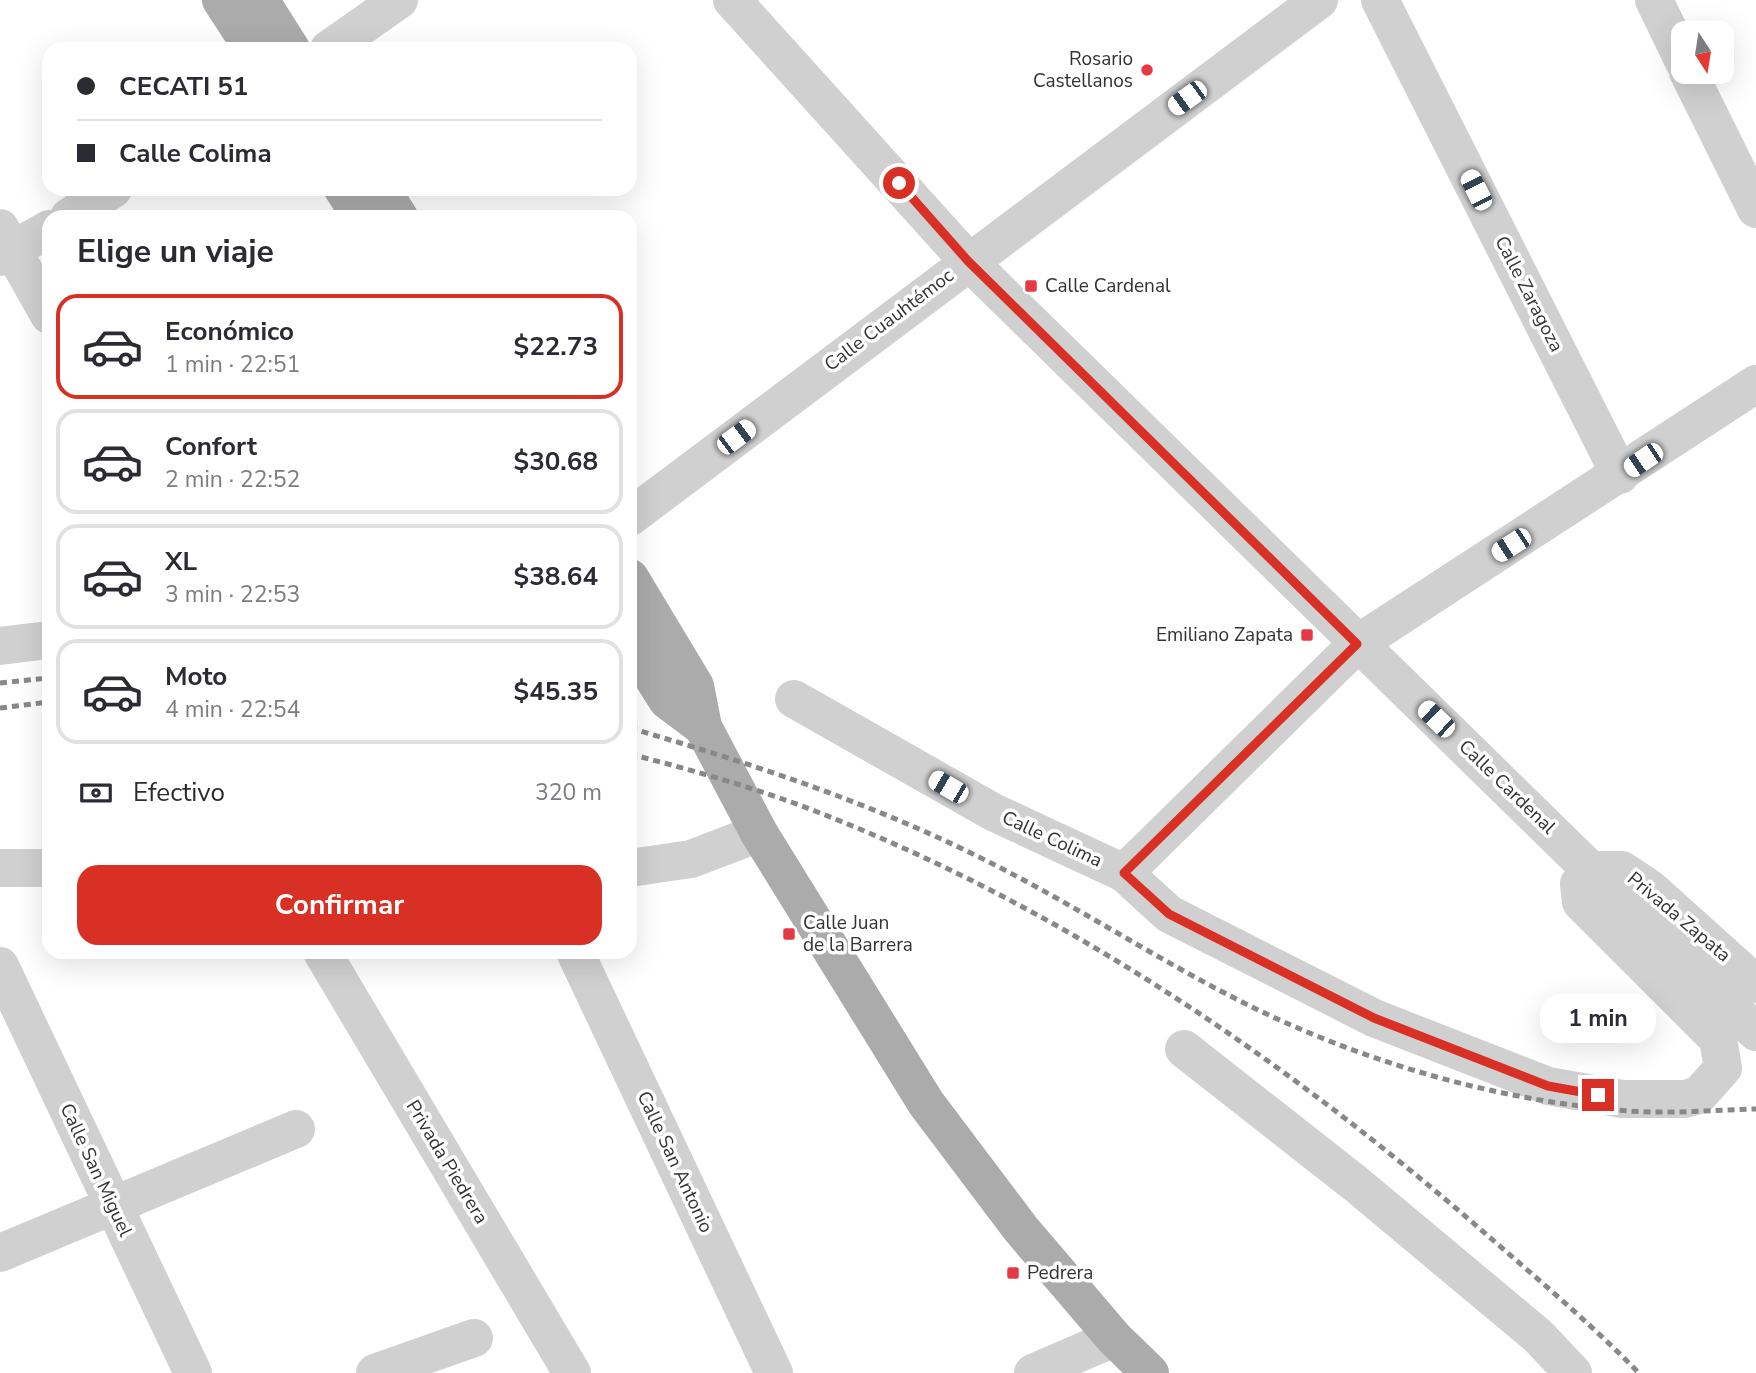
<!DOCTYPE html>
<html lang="es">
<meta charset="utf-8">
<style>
body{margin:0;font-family:"Nunito Sans",sans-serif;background:#f2f2f3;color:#2b2b33;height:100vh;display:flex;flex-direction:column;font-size:26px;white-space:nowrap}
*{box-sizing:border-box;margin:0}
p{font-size:23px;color:#7c7c81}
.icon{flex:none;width:38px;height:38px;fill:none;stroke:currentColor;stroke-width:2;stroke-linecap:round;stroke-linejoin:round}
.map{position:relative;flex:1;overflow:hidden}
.side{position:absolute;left:42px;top:210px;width:595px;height:749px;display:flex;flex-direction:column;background:#fff;border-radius:21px;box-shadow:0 7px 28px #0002}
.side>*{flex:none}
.hud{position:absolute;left:42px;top:42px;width:595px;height:154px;border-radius:21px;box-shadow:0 7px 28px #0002;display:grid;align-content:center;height:154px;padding:0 35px;background:#fff}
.needle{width:46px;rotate:168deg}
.buttons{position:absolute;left:1671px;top:21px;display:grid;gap:14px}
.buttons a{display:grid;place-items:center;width:63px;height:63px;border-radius:14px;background:#fff;box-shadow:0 7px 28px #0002;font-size:35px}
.end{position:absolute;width:32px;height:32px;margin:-16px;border:9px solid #d93025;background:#fff;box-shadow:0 0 0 4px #fff}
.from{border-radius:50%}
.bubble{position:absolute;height:49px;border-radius:21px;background:#fff;box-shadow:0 7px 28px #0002;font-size:23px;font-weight:700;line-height:49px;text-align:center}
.car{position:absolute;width:21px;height:42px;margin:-21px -10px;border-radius:9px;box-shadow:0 0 5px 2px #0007;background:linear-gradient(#fff 24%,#345 0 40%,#fff 0 76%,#345 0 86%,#fff 0)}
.hud b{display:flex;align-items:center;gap:24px;height:66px;font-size:26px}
.hud b+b{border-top:2px solid #e1e1e2}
.hud i{width:18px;height:18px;background:#2b2b33}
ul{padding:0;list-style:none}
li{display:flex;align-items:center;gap:21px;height:105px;margin:0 14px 10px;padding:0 21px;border:4px solid #e1e1e2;border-radius:21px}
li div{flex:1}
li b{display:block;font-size:26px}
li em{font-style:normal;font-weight:700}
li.active{border-color:#d93025}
li>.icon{width:63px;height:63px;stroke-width:1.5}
h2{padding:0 35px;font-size:32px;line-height:84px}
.pay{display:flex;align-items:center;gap:18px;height:77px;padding:0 35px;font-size:26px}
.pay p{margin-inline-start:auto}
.primary-button{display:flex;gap:14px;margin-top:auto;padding:14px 35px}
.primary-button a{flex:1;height:80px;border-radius:21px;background:#d93025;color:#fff;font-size:28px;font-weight:700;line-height:80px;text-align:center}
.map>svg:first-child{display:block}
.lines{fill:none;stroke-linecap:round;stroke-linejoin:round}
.minor{stroke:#d0d0d0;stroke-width:38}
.major{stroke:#ababab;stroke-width:38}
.rail{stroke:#888;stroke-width:5;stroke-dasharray:7 5;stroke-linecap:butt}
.route{stroke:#d93025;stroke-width:9}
.poi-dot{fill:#e63946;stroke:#fff;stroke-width:2.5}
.labels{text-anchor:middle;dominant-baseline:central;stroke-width:7;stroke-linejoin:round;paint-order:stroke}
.poi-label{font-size:19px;fill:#333;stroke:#fff;text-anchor:start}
.street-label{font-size:19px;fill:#333;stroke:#fff}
</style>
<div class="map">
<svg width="1756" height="1373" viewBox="0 0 1756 1373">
<rect width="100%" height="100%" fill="#fff"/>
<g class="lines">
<g class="minor">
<polyline points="732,0 968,261 1756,1032"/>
<polyline points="1380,0 1620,475"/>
<polyline points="1654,0 1684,62"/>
<polyline points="329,49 399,0"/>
<polyline points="1688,72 1756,209"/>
<polyline points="69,217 113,189"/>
<polyline points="0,228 49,315"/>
<polyline points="0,257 49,229"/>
<polyline points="630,517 1319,0"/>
<polyline points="0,646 49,640"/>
<polyline points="794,699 993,812 1124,873 1169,914 1374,1018 1548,1086 1622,1099 1685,1099 1699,1095 1723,1068 1718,1039 1581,902 1579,884 1594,870 1622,870 1649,888 1756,984"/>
<polyline points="0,868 49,868"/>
<polyline points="630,868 691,859 759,833"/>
<polyline points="1124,873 1357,644 1756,384"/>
<polyline points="322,952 572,1373"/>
<polyline points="575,952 774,1373"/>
<polyline points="0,966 193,1373"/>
<polyline points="1184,1049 1356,1184 1538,1336 1573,1373"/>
<polyline points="0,1253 296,1129"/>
<polyline points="375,1373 474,1338"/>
<polyline points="1033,1373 1114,1338"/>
</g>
<g class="major">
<polyline points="221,0 253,49"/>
<polyline points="260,0 291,49"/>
<polyline points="343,189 361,217"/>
<polyline points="381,189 399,217"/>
<polyline points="630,578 695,686 703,727 759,833 926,1103 1021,1229 1114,1338 1150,1373"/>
<polyline points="630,641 667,700 703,727"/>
</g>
<g class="rail">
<polyline points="0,683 49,678"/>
<polyline points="0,708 49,702"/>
<path d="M630,728C753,764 872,803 987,861C1077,906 1161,962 1252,1007C1369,1064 1499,1101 1629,1111C1671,1114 1714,1110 1756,1109"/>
<path d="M630,754C684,768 738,783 791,802C1046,896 1274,1051 1479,1228C1533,1275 1589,1322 1639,1373"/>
</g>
</g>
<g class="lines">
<polyline class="route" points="899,183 968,261 1357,644 1124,873 1169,914 1374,1018 1548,1086 1598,1095"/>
</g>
<g class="poi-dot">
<circle cx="1147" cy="70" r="7"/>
<rect x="1024" y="279" width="14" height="14" rx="3.5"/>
<rect x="1300" y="628" width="14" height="14" rx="3.5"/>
<rect x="782" y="927" width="14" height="14" rx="3.5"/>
<rect x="1006" y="1266" width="14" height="14" rx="3.5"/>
</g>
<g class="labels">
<g class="poi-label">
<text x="1133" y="59" text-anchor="end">Rosario<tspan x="1133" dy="22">Castellanos</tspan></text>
<text x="1045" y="286">Calle Cardenal</text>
<text x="1293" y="635" text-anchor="end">Emiliano Zapata</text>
<text x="803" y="923">Calle Juan<tspan x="803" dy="22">de la Barrera</tspan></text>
<text x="1027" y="1273">Pedrera</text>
</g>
<g class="street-label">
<text transform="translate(1529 294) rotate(63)">Calle Zaragoza</text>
<text transform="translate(889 320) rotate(-37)">Calle Cuauhtémoc</text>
<text transform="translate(1507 787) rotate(44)">Calle Cardenal</text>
<text transform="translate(1052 839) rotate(25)">Calle Colima</text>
<text transform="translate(1679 917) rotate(40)">Privada Zapata</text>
<text transform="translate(447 1162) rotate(59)">Privada Piedrera</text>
<text transform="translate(675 1162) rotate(65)">Calle San Antonio</text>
<text transform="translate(96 1170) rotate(65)">Calle San Miguel</text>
</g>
</g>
</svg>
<div class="buttons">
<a><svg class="needle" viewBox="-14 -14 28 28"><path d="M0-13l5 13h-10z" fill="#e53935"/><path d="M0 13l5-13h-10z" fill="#7c7c81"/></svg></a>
</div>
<i class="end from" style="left:899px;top:183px"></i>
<i class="end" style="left:1598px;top:1095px"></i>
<div class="bubble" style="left:1540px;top:994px;width:116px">1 min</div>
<i class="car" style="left:1187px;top:98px;rotate:234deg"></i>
<i class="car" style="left:1476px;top:190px;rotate:333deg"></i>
<i class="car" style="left:736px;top:437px;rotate:53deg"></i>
<i class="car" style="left:1643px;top:460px;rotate:236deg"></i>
<i class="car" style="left:1511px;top:545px;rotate:237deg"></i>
<i class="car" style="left:1436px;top:719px;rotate:314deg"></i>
<i class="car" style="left:948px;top:787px;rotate:300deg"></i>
<div class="hud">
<b><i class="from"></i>CECATI 51</b>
<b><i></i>Calle Colima</b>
</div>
<section class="side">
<h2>Elige un viaje</h2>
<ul>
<li class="active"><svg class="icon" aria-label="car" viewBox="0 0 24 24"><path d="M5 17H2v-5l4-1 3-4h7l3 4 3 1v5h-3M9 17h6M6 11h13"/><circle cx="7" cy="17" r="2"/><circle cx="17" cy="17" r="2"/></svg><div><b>Económico</b><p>1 min · 22:51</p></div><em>$22.73</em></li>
<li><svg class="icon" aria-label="car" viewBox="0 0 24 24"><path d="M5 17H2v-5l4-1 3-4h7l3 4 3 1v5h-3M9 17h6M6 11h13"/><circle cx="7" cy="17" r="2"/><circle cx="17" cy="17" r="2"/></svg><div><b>Confort</b><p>2 min · 22:52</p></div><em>$30.68</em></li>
<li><svg class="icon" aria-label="car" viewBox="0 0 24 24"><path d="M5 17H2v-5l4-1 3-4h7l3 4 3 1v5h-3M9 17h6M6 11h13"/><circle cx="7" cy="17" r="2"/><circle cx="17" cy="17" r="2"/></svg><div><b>XL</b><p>3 min · 22:53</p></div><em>$38.64</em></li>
<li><svg class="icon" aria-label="car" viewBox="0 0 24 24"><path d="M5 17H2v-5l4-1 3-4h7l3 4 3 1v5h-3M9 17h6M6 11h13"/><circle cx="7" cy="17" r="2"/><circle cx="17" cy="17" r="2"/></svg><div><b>Moto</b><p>4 min · 22:54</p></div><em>$45.35</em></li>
</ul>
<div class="pay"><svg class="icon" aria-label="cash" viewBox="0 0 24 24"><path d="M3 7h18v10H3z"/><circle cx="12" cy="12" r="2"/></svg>Efectivo<p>320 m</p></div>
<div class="primary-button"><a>Confirmar</a></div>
</section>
</div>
